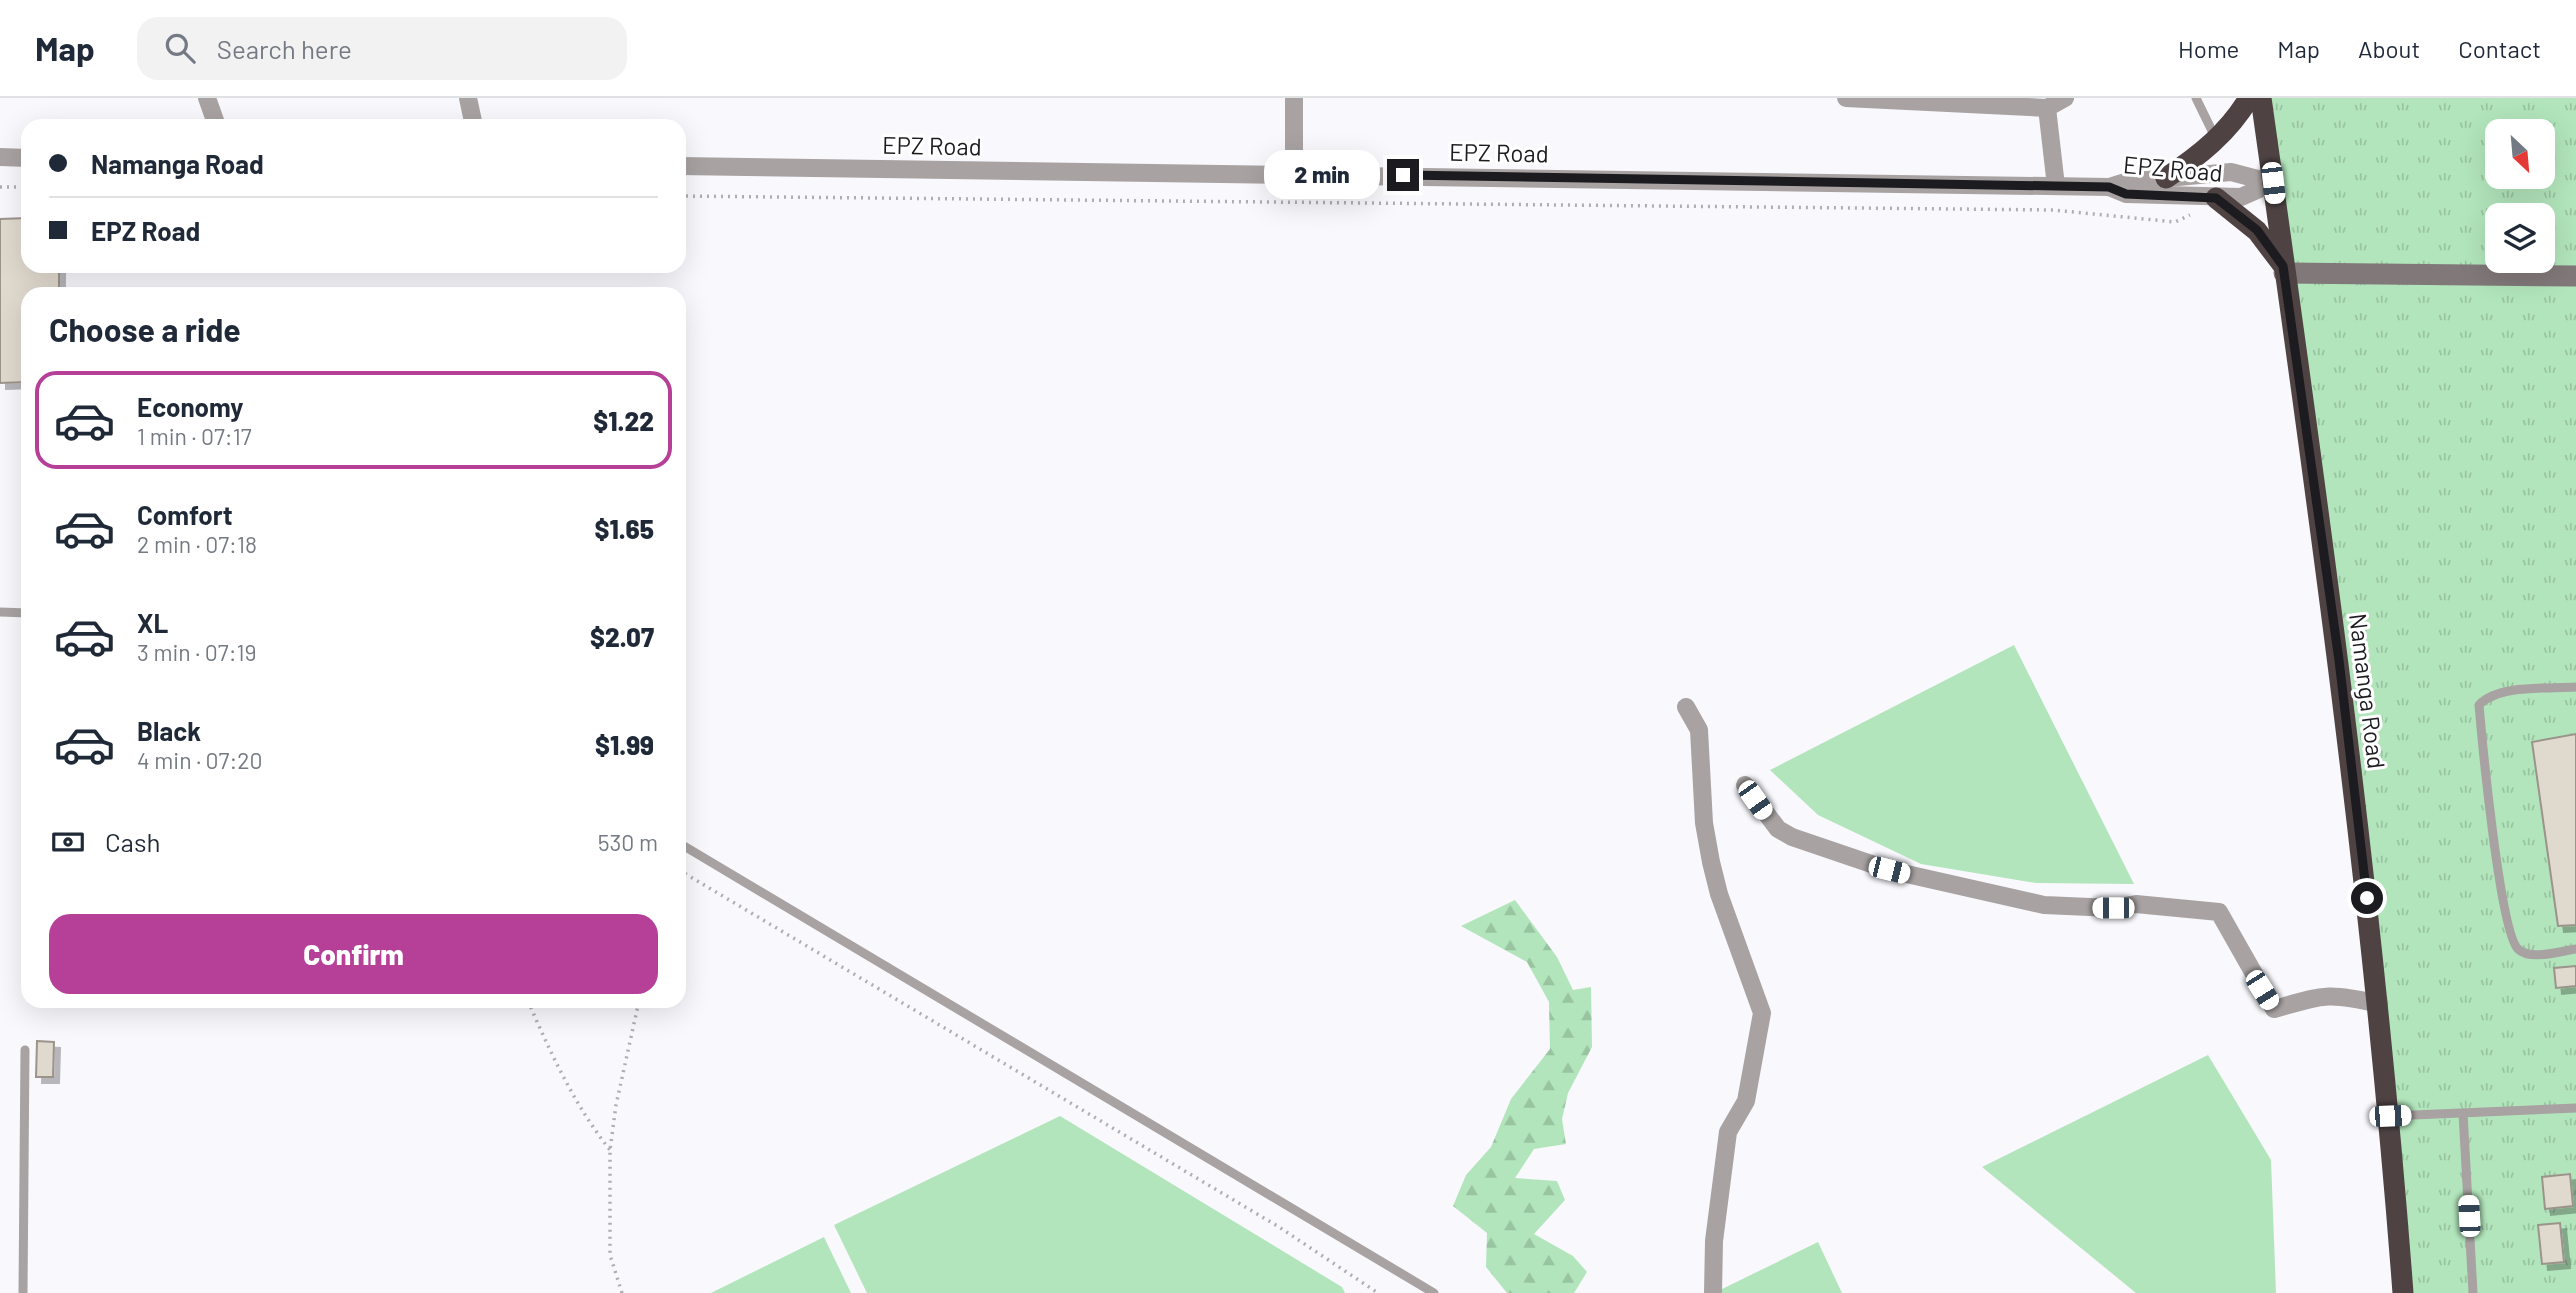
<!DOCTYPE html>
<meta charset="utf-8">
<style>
body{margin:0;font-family:Barlow,sans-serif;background:#f2f2f3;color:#1f2937;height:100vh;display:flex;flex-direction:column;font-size:26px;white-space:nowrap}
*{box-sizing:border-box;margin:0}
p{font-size:23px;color:#747a83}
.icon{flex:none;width:38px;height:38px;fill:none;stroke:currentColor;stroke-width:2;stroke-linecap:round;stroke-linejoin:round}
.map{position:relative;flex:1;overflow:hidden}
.details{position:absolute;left:21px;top:189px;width:665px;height:721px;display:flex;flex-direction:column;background:#fff;border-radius:21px;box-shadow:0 7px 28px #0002}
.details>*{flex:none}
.guide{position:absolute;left:21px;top:21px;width:665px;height:154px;border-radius:21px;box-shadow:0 7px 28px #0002;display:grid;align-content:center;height:154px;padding:0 28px;background:#fff}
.needle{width:46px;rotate:154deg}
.controls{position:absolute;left:2485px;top:21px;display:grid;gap:14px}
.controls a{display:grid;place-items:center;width:70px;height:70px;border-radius:14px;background:#fff;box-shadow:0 7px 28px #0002;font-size:35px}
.end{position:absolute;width:32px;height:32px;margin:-16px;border:9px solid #1c1b1f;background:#fff;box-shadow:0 0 0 4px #fff}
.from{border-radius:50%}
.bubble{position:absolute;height:49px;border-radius:21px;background:#fff;box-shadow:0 7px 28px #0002;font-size:23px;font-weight:800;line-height:49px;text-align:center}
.car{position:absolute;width:21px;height:42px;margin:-21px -10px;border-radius:9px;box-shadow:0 0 5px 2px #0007;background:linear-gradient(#fff 24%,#345 0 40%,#fff 0 76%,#345 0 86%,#fff 0)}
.guide b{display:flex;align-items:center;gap:24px;height:66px;font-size:26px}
.guide b+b{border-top:2px solid #e0e1e3}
.guide i{width:18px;height:18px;background:#1f2937}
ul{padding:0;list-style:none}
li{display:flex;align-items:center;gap:21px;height:98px;margin:0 14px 10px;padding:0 14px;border:4px solid transparent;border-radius:21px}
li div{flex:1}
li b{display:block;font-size:26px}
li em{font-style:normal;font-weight:800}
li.on{border-color:#b64098}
li>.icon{width:63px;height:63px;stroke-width:1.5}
h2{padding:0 28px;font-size:32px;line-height:84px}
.pay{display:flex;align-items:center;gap:18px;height:77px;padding:0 28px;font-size:26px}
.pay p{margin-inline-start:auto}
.button{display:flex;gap:14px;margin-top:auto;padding:14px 28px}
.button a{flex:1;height:80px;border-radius:21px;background:#b64098;color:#fff;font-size:28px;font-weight:800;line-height:80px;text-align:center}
header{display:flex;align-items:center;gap:42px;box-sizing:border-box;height:98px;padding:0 35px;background:#fff;border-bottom:2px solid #e0e1e3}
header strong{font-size:33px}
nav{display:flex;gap:38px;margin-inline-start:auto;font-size:24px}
.search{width:490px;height:63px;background:#f2f2f3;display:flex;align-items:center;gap:18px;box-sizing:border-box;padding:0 24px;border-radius:21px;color:#747a83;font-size:26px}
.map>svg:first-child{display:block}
.grass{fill:#b2e5bb}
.forest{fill:url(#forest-firs)}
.park{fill:url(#park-tufts);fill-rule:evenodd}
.building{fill:#e0d9ce;stroke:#9b948b;stroke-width:2;filter:url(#shadow)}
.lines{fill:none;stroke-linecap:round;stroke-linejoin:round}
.path{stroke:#aeadb1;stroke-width:3.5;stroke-dasharray:2 5;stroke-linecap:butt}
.lane{stroke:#a8a2a2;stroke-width:9}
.street{stroke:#a8a2a2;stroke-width:18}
.secondary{stroke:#817879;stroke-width:21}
.highway{stroke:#4e4243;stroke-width:21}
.route{stroke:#1c1b1f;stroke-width:9}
.labels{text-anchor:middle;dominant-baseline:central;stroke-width:6;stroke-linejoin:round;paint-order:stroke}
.street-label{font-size:24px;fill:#1c1b1f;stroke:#fff}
</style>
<header>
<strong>Map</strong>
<div class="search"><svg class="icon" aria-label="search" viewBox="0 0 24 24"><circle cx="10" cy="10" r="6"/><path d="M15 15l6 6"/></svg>Search here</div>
<nav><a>Home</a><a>Map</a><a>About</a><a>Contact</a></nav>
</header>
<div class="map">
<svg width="2576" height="1195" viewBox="0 0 2576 1195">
<defs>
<pattern id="forest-firs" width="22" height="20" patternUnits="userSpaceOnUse" patternTransform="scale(1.75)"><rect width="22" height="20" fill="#b2e5bb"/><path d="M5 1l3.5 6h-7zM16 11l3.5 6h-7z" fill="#98c4a0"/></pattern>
<pattern id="park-tufts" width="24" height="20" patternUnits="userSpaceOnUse" patternTransform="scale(1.75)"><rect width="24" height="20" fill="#b2e5bb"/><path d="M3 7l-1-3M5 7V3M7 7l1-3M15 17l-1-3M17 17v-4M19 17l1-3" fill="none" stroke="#98c4a0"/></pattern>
<filter id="shadow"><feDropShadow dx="6" dy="6" stdDeviation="0" flood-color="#0004"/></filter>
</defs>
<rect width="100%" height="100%" fill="#f9f8fd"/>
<g class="grass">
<polygon points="2014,547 2134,786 2036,785 1921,766 1818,717 1770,672"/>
<polygon points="2208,957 2271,1062 2276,1195 2136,1195 1982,1069"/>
<polygon points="1060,1018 1342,1189 1345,1195 867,1195 834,1127"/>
<polygon points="824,1139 851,1195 711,1195"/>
<polygon points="1818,1144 1842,1195 1714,1195"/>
</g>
<polygon class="forest" points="1515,802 1557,859 1573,892 1591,889 1592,949 1568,995 1562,1021 1566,1046 1534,1051 1515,1080 1557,1083 1565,1102 1534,1136 1573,1158 1587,1174 1574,1195 1507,1195 1486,1169 1487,1135 1453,1108 1466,1077 1491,1049 1511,1001 1550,951 1549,904 1527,864 1461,828"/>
<path class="park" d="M2261,0H2576V1195H2405ZM2497,33H2543V79H2497ZM2497,117H2543V163H2497Z"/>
<g class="building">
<polygon points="28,120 28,168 59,168 59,196 28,196 28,284 0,285 0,121"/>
<polygon points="2576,636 2576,827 2558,828 2532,644"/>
<polygon points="2576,868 2576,888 2556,890 2554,870"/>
<polygon points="37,943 54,944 53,979 36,979"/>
<polygon points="2570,1076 2573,1108 2545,1111 2542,1079"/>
<polygon points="2560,1125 2564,1164 2542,1166 2538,1127"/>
</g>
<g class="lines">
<g class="path">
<polyline points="0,89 28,89"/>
<polyline points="679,98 2053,112 2175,124 2190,117"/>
<polyline points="679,772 1279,1129 1378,1195"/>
<path d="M528,903C550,954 575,1008 610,1052"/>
<polyline points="622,1195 610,1157 610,1052 616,1007 639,903"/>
</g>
<g class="lane">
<polyline points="2196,0 2215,39"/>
<polyline points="0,514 28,515"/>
<path d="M2576,589C2548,591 2499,586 2479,607C2482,642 2500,834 2518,851C2530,863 2561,853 2576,851"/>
<polyline points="679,745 1434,1195"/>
<polyline points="2463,1015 2473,1195"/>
<polyline points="2390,1018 2576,1010"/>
<polyline points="23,1195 25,952"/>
</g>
<g class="street">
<polyline points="207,0 217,28"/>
<polyline points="468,0 474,28"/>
<polyline points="1846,0 2047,10"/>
<polyline points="0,59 28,60"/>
<polyline points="679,68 2109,89 2125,84 2231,74 2273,85"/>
<polyline points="1294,75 1294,0"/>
<polyline points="2056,88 2047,10 2065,0"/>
<polyline points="2109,89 2126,96 2241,99 2273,85"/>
<polyline points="1686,609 1699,632 1704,725 1711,764 1719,796 1762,915 1746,1003 1728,1034 1714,1143 1713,1195"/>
<path d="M1745,687L1778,731L1792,739L1889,772L2044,807L2113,810L2136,806L2219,814L2274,911C2324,897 2327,894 2379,906"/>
</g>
<polyline class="secondary" points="2284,175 2576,178"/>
<g class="highway">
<path d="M2261,0C2317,397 2373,795 2403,1195"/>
<path d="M2166,80C2200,57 2228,35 2249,0"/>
<polyline points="2216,100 2257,133 2282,166"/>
</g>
</g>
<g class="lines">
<polyline class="route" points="1403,77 2056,88 2109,89 2126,96 2216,100 2257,132 2283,168 2339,562 2367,800"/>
</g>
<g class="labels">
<g class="street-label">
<text transform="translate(932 47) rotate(1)">EPZ Road</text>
<text transform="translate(1499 54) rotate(1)">EPZ Road</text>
<text transform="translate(2173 70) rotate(5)">EPZ Road</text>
<text transform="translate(2368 593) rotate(83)">Namanga Road</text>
</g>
</g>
</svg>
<div class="controls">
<a><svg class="needle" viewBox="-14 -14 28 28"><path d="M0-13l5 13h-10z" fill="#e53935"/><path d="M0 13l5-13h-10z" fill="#747a83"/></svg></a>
<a><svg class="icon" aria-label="layers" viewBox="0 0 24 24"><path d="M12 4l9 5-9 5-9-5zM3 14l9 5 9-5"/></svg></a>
</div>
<i class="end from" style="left:2367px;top:800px"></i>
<i class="end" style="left:1403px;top:77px"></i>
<div class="bubble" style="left:1264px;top:52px;width:116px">2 min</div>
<i class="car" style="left:2273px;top:85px;rotate:173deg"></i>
<i class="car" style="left:1755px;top:702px;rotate:145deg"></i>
<i class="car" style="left:1889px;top:772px;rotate:104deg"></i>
<i class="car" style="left:2113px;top:810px;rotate:270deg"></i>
<i class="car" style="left:2262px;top:892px;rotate:148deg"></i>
<i class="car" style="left:2390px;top:1018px;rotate:88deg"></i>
<i class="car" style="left:2469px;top:1118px;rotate:357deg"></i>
<div class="guide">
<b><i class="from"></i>Namanga Road</b>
<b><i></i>EPZ Road</b>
</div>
<section class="details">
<h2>Choose a ride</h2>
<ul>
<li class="on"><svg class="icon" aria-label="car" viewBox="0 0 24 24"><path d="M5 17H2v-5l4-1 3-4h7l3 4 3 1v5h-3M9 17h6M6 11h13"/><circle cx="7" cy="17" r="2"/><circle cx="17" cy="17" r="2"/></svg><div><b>Economy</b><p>1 min · 07:17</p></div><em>$1.22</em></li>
<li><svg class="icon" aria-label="car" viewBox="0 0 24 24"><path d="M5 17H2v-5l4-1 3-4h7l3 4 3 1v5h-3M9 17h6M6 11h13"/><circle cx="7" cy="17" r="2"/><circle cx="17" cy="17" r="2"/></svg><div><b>Comfort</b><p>2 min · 07:18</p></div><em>$1.65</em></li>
<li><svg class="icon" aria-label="car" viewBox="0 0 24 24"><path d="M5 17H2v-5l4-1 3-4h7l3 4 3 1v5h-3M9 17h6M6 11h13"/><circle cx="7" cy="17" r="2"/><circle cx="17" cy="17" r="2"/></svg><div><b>XL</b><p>3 min · 07:19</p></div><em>$2.07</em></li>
<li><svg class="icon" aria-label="car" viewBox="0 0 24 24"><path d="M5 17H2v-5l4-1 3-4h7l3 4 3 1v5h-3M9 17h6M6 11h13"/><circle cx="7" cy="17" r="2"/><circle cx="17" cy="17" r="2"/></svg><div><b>Black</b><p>4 min · 07:20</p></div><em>$1.99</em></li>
</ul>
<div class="pay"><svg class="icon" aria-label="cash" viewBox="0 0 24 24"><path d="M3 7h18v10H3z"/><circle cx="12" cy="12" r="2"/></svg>Cash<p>530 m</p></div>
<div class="button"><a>Confirm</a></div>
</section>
</div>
